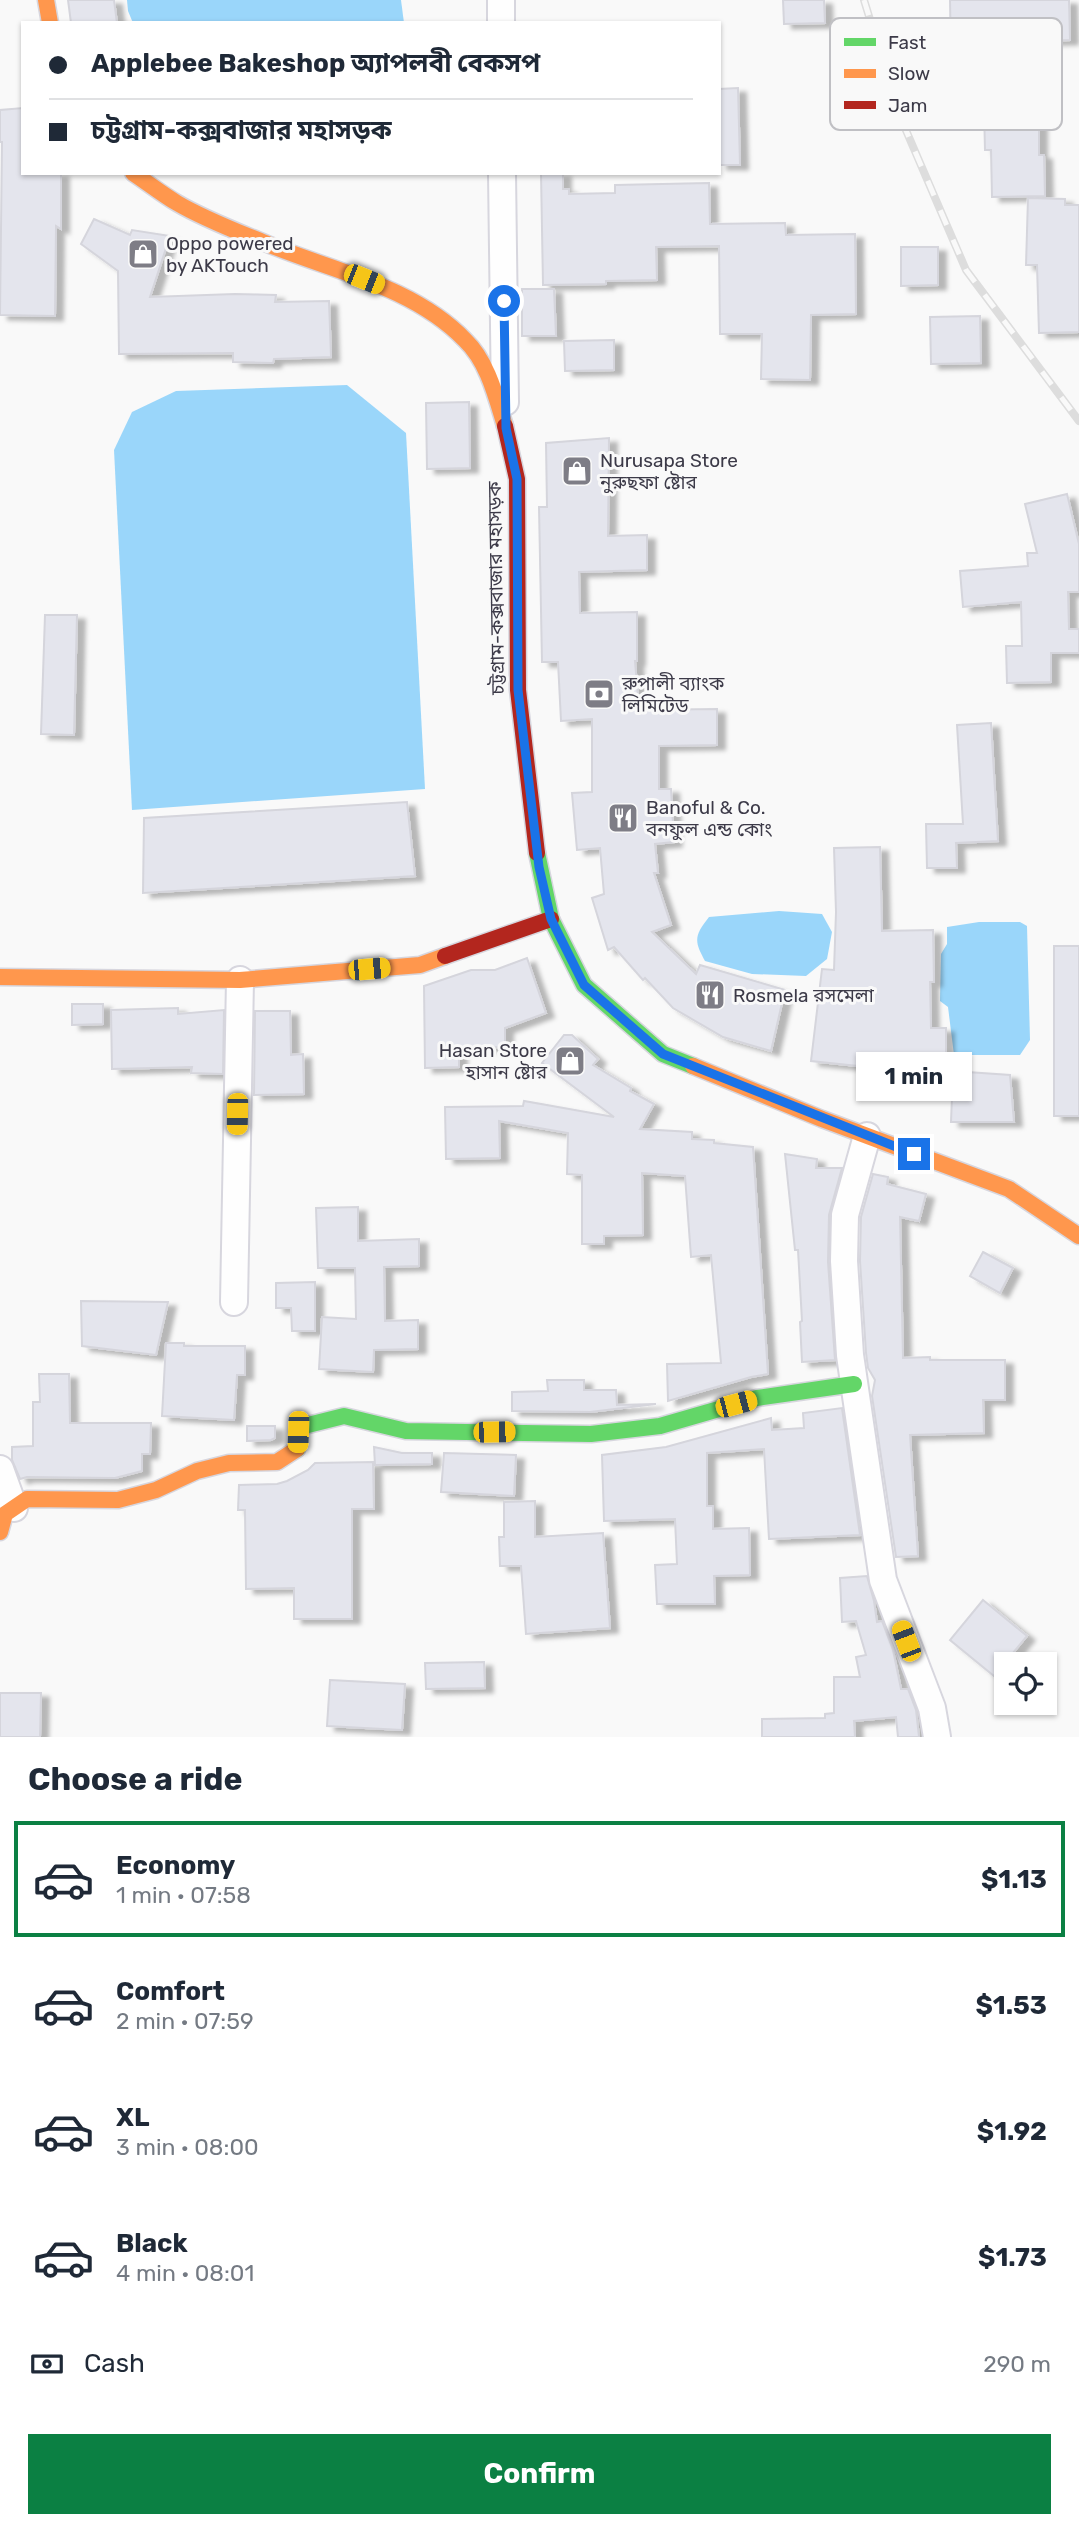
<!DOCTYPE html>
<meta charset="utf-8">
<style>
body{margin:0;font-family:Rubik,"Noto Sans Bengali",sans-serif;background:#f2f2f3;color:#1f2937;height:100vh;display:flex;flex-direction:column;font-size:26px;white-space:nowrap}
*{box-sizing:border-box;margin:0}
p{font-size:23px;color:#747a83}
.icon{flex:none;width:38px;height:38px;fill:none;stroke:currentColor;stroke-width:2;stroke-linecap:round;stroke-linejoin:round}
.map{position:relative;height:1737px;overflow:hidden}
.panel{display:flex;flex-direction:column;background:#fff;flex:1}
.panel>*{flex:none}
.banner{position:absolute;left:21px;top:21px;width:700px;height:154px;border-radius:0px;box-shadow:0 2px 5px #0004;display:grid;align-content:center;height:154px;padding:0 28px;background:#fff}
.tools{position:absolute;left:994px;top:1652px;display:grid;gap:14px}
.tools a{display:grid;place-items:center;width:63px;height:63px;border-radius:0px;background:#fff;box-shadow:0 2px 5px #0004;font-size:35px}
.end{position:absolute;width:32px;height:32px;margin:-16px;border:9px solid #1a73e8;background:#fff;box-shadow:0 0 0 4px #fff}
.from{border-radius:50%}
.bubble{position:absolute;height:49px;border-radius:0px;background:#fff;box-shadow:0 2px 5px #0004;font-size:23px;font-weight:700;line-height:49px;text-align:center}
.car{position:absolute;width:21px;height:42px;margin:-21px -10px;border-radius:9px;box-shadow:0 0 5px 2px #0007;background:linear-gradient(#f5c518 24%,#345 0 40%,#f5c518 0 76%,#345 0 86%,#f5c518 0)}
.banner b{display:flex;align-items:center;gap:24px;height:66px;font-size:26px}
.banner b+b{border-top:2px solid #e0e1e3}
.banner i{width:18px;height:18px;background:#1f2937}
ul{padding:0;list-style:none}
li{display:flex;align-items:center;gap:21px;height:116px;margin:0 14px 10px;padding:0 14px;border:4px solid transparent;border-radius:0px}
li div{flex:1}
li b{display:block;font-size:26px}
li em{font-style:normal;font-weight:700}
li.current{border-color:#0b8043}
li>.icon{width:63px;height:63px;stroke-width:1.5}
h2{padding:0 28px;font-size:32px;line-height:84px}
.pay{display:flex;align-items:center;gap:18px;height:77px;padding:0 28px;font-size:26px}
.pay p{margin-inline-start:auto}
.cta{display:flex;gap:14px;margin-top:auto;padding:14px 28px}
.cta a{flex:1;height:80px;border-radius:0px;background:#0b8043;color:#fff;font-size:28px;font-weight:700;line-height:80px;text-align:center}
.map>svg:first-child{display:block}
.water{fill:#9ad6fa}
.building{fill:#e4e5ed;stroke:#d5d5dc;stroke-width:2;filter:url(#shadow)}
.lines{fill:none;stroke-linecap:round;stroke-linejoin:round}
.street-casing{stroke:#d7d6de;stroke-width:30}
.fast-casing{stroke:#d7d6de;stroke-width:19}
.slow-casing{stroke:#d7d6de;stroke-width:19}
.jam-casing{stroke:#d7d6de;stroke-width:19}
.street{stroke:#fefefe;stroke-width:26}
.fast{stroke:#63d668;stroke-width:16}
.slow{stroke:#ff974d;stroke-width:16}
.jam{stroke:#b3261e;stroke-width:16}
.rail-casing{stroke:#ddd;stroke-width:8}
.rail{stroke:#f9f9f9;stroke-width:5;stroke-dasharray:16;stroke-linecap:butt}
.route{stroke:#1a73e8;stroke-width:9}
.labels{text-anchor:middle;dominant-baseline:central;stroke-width:6;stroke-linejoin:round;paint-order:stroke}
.poi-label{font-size:19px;fill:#3c3a48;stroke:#f9f9f9;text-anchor:start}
.street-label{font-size:19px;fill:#3c3a48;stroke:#f9f9f9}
.key{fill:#f9f9f9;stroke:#c0c0c4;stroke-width:2}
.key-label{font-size:19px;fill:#3c3a48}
</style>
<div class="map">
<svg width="1079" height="1737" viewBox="0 0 1079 1737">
<defs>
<filter id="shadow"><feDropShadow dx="8" dy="4.5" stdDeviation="2" flood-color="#0004"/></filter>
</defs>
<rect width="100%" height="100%" fill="#f9f9f9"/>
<g class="water">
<polygon points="127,0 401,0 404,23 133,23 128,11"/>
<polygon points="347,385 406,433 425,789 132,810 114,450 132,412 176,391"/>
<path d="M779,911L822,914L832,932L827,959L806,976L752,974L705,961C694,941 694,936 709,917Z"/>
<polygon points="979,922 1020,922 1027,926 1030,1040 1020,1055 954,1055 948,1007 940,1001 941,954 947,944 947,927"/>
</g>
<g class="building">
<polygon points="68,0 114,0 117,23 71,23"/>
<polygon points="783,0 824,0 825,23 784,24"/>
<polygon points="950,0 1069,0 1070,40 1027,41 1028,112 1039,112 1039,155 1044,155 1045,196 992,197 991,150 985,150 984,108 978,108 978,58 951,58"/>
<polygon points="738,88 740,165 719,165 719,89"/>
<polygon points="23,108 23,173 61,173 61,229 56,226 55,316 0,315 2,142 0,142 0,110"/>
<polygon points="541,173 563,173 563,189 569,189 569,194 615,193 615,185 709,183 710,224 785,223 786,235 855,234 856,314 811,315 810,380 761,379 762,334 720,334 719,246 656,247 657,280 606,281 606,284 543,285"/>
<polygon points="1028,198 1065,199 1065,205 1079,205 1079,332 1039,333 1037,265 1026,265"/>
<polygon points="94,219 130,235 132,230 170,236 150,297 235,294 276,295 275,302 329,301 331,357 274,359 273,363 233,362 233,353 119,354 118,271 81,244"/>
<polygon points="901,247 938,247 938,285 901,286"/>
<polygon points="522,289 554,289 556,336 522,336"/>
<polygon points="980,316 981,363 931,364 930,317"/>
<polygon points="614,340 614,370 565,371 564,341"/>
<polygon points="469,402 470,468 427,469 426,403"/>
<polygon points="609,438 608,536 647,535 647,570 579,572 580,613 637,612 637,661 635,661 639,710 717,709 717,745 659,746 659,789 671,789 674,842 655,844 658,873 654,873 671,925 652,932 696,974 700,965 785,990 771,1051 723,1037 673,1008 645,978 643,980 614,947 608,950 592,898 604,894 600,848 577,850 572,793 592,792 592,719 561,721 558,662 542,662 539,507 547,507 546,443"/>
<polygon points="1067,494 1079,544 1079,592 1068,592 1069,629 1079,629 1079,653 1051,653 1051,682 1007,683 1006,646 1022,646 1021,602 963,607 960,571 1028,566 1027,553 1037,553 1025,504"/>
<polygon points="45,615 77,615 74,735 41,734"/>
<polygon points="991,723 998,841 956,843 957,868 927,868 926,824 963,824 957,725"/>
<polygon points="407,802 415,876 143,893 144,818"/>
<polygon points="880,847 882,931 933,930 934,982 930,982 931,1028 946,1028 946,1061 902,1061 902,1079 876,1079 876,1068 811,1061 822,969 834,970 836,912 834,848"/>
<rect x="1054" y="946" width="25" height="170"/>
<polygon points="527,958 546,1013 505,1028 505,1047 459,1048 459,1067 425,1068 424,986 471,970 495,970"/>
<polygon points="72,1004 103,1004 103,1024 72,1025"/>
<polygon points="178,1008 178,1014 224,1010 223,1074 191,1073 192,1067 112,1069 111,1010"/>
<polygon points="255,1011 290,1011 291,1055 303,1054 304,1094 254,1095"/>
<polygon points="564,1035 572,1035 598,1059 593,1065 631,1088 630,1091 654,1104 640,1129 692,1132 692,1139 714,1140 714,1143 753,1147 768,1374 751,1377 668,1401 667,1364 721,1363 711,1255 691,1257 685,1176 642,1173 643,1235 604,1236 604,1244 582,1244 582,1175 567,1174 568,1133 499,1121 500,1158 446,1159 445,1107 523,1106 524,1101 614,1117 542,1063"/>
<polygon points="953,1071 1010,1075 1014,1122 951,1122"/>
<polygon points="785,1154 817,1159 816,1168 842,1168 829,1215 828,1262 835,1360 802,1362 800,1322 802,1321 798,1250 795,1250"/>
<polygon points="873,1174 888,1177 887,1184 926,1194 919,1221 900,1217 903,1358 930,1357 930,1360 1005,1360 1005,1400 983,1400 984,1433 910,1435 918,1556 896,1557 872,1396 875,1380 868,1368 866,1353 860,1261 861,1217"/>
<polygon points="358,1207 358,1241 419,1239 419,1266 384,1267 385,1321 418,1320 418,1349 374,1350 373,1372 319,1369 322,1317 356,1319 355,1268 318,1268 316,1208"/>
<polygon points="983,1252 1013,1268 1000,1293 970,1276"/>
<polygon points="315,1282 315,1331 292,1331 291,1308 276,1308 276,1283"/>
<polygon points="81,1301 168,1302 156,1355 82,1346"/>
<polygon points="166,1343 184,1343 184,1346 245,1346 245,1375 237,1375 234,1420 162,1416"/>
<polygon points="39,1374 69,1374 70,1423 151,1423 150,1454 142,1454 142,1471 115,1478 27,1477 20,1479 12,1460 12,1447 33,1446 33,1402 40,1402"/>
<polygon points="547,1380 584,1380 584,1390 616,1390 617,1405 656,1404 590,1412 512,1411 512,1392 548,1391"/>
<polygon points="842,1408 860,1535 769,1539 764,1449 707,1453 707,1506 713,1506 713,1529 749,1528 750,1575 714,1576 715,1604 657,1604 655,1565 677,1564 675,1519 604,1521 602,1455 666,1447 771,1418 772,1430 804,1428 803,1413"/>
<polygon points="247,1426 275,1426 275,1438 271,1440 247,1441"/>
<polygon points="374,1447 402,1453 432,1453 432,1464 375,1465"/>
<polygon points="444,1453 516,1455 514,1496 441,1492"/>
<polygon points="373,1462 374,1509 352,1509 352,1619 294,1619 294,1588 246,1589 245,1510 238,1510 239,1485 277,1484 287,1481 308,1470 315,1463"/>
<polygon points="535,1501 535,1537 603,1533 610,1628 526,1634 521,1566 500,1566 499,1537 504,1537 504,1502"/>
<polygon points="867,1576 874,1601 877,1622 882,1621 893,1650 901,1689 908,1689 916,1710 919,1737 898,1737 896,1717 854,1721 855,1737 762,1737 762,1719 825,1718 825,1714 834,1713 834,1677 860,1677 856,1657 866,1655 856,1621 842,1622 840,1578"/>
<polygon points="983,1600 1027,1636 994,1676 950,1640"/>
<polygon points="484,1662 485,1688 426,1689 425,1663"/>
<polygon points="330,1680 405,1684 402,1730 327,1726"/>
<polygon points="0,1693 41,1693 40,1737 0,1737"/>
</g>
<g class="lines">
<g class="street-casing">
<g id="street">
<polyline points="501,23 501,0"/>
<polyline points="502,173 505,402"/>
<polyline points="867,1136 845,1215 844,1261 850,1355 883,1580 932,1708 937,1737"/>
<polyline points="234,1302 240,980"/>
<polyline points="0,1469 14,1508"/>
</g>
</g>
<g class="fast-casing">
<g id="fast">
<polyline points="537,853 551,919 584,985 663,1054 693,1066"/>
<polyline points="297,1449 298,1431 304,1426 344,1416 406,1431 591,1434 660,1426 757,1398 854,1384"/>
</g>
</g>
<g class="slow-casing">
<g id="slow">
<polyline points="46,0 50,23"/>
<path d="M133,173C148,183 162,194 177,203C204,219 236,231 265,243C332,271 413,286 465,340C488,362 496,397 505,426"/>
<polyline points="0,977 240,980 420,965 445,956"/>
<polyline points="693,1066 822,1119 1009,1189 1079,1236"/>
<polyline points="0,1532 5,1514 27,1499 118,1500 156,1490 197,1471 229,1463 277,1462 297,1449"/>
</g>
</g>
<g class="jam-casing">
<g id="jam">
<polyline points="505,426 517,479 518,690 537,853"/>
<polyline points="445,956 551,919"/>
</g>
</g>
<use href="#street" class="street"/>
<use href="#fast" class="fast"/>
<use href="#slow" class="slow"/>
<use href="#jam" class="jam"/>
<g class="rail-casing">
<polyline id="rail" points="864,0 899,114 966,270 1079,421"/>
</g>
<use href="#rail" class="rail"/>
</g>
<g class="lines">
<polyline class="route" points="504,301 506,428 517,479 518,690 539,867 551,919 584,985 663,1054 914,1154"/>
</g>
<defs>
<g id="shop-square" transform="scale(1.575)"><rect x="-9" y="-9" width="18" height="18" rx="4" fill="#7e7d86" stroke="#f9f9f9"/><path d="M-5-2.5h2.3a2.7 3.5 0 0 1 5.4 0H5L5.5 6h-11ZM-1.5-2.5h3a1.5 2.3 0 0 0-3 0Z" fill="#fff"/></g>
<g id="bank-square" transform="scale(1.575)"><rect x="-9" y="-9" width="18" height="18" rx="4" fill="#7e7d86" stroke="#f9f9f9"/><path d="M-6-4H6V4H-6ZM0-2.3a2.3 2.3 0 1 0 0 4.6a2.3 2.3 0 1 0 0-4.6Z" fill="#fff"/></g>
<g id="restaurant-square" transform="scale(1.575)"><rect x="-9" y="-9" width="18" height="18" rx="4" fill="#7e7d86" stroke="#f9f9f9"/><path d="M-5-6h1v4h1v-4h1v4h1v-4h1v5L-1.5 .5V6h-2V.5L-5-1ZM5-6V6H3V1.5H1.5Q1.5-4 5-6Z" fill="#fff"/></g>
</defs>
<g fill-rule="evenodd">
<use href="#shop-square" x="143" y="254"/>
<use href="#shop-square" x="577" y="471"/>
<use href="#bank-square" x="599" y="694"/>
<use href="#restaurant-square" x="623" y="818"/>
<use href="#restaurant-square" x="710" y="995"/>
<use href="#shop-square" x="570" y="1061"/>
</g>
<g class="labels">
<g class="poi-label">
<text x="166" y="243">Oppo powered<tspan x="166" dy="22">by AKTouch</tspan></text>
<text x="600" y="460">Nurusapa Store<tspan x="600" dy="22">নুরুছফা ষ্টোর</tspan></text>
<text x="622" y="683">রুপালী ব্যাংক<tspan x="622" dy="22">লিমিটেড</tspan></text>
<text x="646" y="807">Banoful &amp; Co.<tspan x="646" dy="22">বনফুল এন্ড কোং</tspan></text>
<text x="733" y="995">Rosmela রসমেলা</text>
<text x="547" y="1050" text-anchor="end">Hasan Store<tspan x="547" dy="22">হাসান ষ্টোর</tspan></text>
</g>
<g class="street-label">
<text transform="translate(496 588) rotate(-91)">চট্টগ্রাম-কক্সবাজার মহাসড়ক</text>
</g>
</g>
<rect x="830" y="18" width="232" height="112" rx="10" class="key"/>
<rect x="844" y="38" width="32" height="8" fill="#63d668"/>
<rect x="844" y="69" width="32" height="9" fill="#ff974d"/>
<rect x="844" y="101" width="32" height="8" fill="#b3261e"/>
<g class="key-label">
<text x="888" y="49">Fast</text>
<text x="888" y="80">Slow</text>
<text x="888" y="112">Jam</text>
</g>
</svg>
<div class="tools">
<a><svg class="icon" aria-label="locate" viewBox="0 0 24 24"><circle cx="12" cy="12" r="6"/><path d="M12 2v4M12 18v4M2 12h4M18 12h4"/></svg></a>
</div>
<i class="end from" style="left:504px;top:301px"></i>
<i class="end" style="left:914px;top:1154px"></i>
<div class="bubble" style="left:856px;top:1052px;width:116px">1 min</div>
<i class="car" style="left:364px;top:279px;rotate:112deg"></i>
<i class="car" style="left:369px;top:969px;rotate:85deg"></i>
<i class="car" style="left:237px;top:1114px;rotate:181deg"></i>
<i class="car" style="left:736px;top:1404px;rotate:75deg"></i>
<i class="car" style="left:298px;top:1432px;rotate:182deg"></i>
<i class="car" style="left:494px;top:1432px;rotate:89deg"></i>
<i class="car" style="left:906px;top:1641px;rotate:339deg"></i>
<div class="banner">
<b><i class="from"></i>Applebee Bakeshop অ্যাপলবী বেকসপ</b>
<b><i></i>চট্টগ্রাম-কক্সবাজার মহাসড়ক</b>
</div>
</div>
<section class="panel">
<h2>Choose a ride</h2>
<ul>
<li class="current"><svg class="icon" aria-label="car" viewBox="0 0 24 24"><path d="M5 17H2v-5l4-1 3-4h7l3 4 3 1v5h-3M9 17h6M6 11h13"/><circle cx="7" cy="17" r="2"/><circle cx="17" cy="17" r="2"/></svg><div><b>Economy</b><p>1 min · 07:58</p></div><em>$1.13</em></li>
<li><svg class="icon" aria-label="car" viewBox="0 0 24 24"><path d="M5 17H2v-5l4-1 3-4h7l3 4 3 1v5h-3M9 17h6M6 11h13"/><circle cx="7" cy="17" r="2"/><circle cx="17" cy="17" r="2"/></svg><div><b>Comfort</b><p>2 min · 07:59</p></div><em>$1.53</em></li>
<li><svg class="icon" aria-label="car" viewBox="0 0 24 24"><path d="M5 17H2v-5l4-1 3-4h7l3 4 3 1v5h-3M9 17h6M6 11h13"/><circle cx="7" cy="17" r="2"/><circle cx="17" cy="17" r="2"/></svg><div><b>XL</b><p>3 min · 08:00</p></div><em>$1.92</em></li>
<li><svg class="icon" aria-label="car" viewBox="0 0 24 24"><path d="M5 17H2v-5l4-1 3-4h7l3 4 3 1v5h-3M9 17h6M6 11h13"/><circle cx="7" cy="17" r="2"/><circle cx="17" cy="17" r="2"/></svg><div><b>Black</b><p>4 min · 08:01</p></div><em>$1.73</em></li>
</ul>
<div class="pay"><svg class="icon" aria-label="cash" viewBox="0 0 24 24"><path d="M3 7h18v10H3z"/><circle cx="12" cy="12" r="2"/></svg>Cash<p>290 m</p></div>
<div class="cta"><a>Confirm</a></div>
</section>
